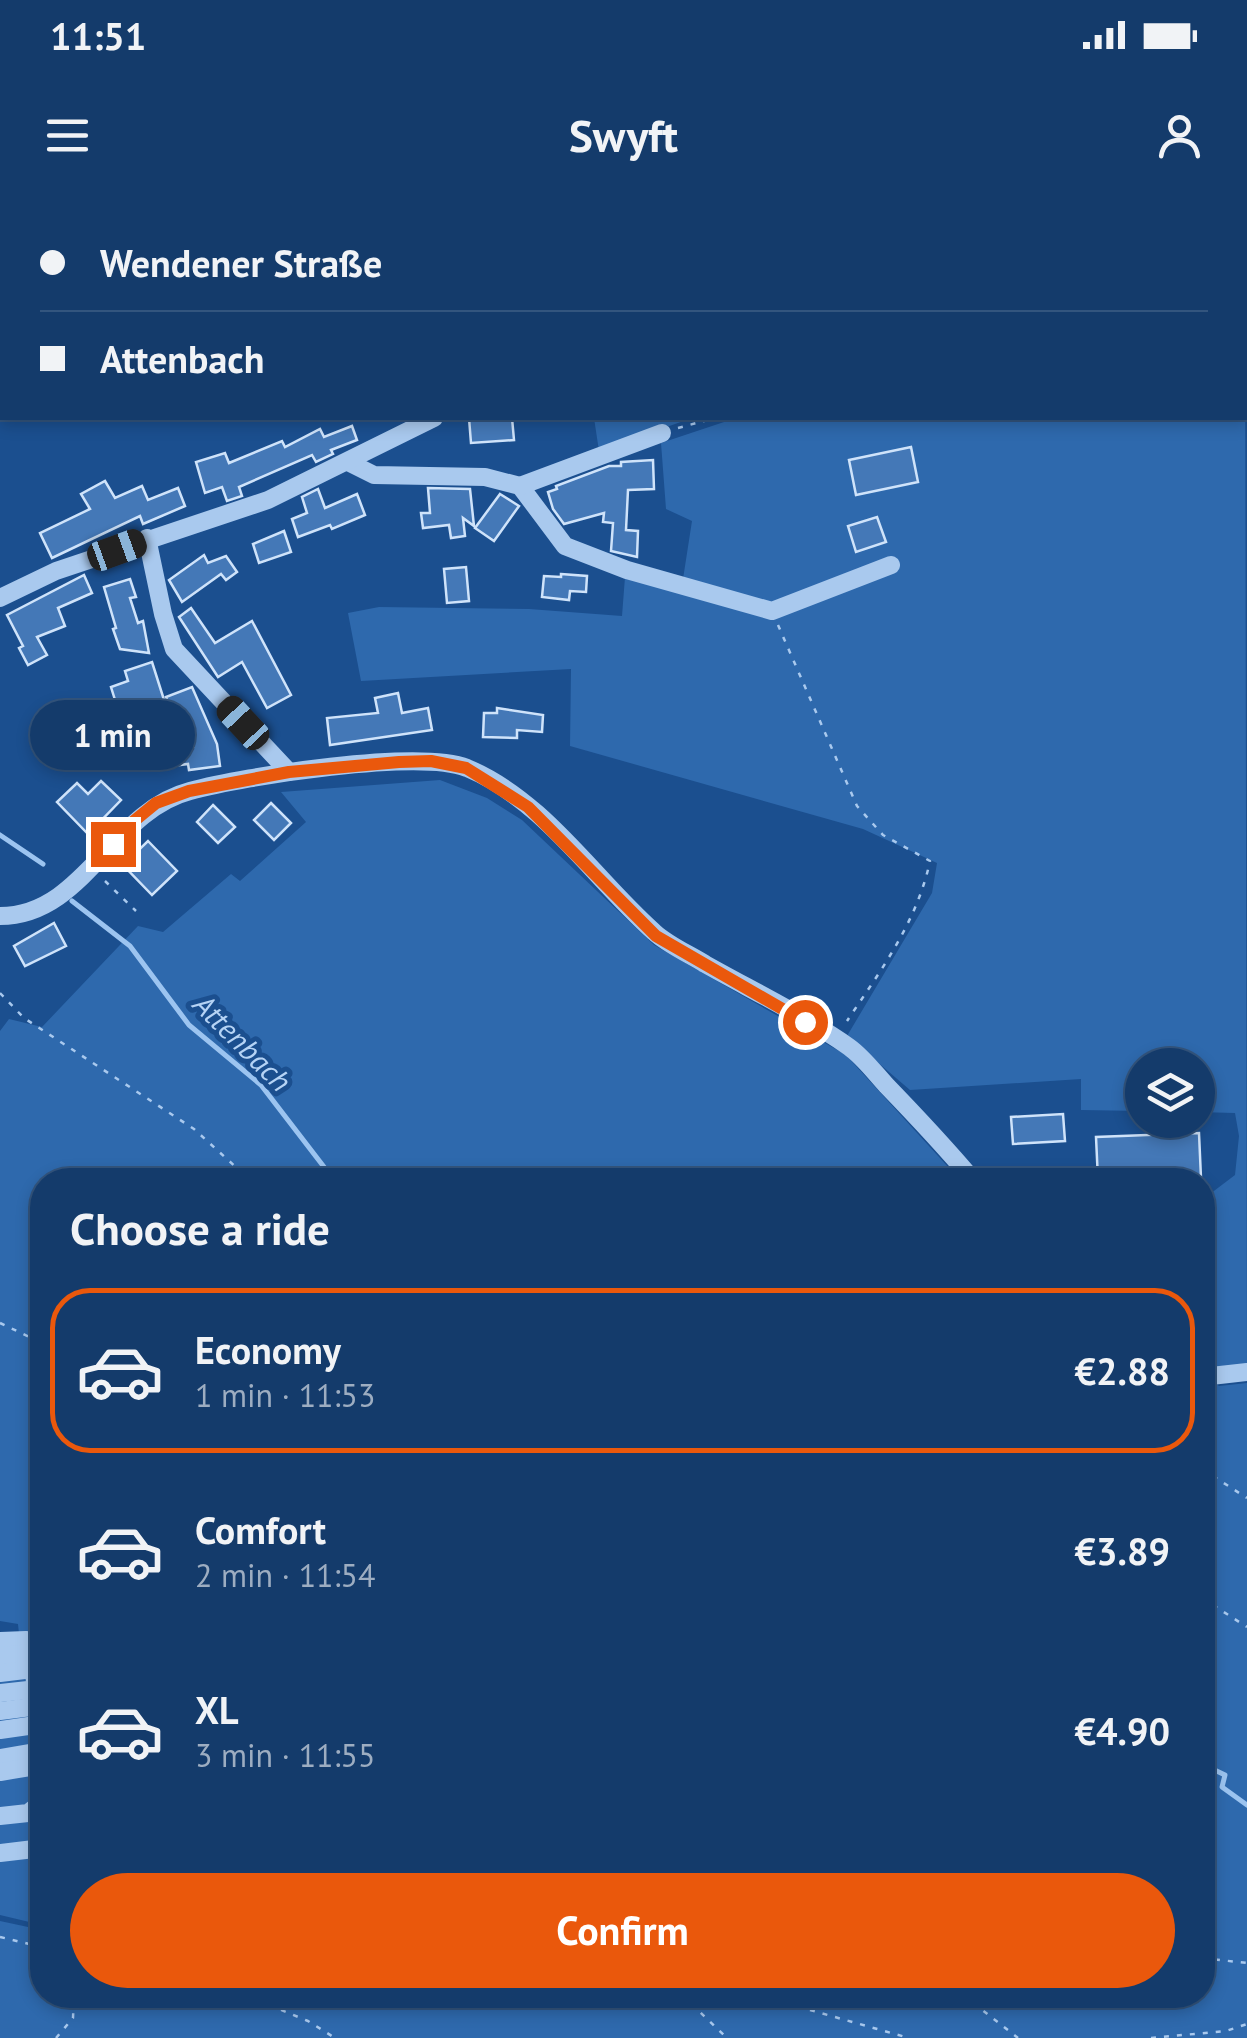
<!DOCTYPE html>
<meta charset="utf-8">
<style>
body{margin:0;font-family:"PT Sans",sans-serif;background:#214673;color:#f1f3f6;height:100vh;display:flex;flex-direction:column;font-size:38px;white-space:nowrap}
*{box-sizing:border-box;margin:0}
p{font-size:32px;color:#9dadc1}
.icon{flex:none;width:55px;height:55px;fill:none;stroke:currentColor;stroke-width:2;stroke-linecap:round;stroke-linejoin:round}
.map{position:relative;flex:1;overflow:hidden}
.details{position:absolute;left:30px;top:968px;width:1185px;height:840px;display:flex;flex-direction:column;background:#143b6b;border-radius:40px;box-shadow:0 5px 15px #0003,0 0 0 2px #33557e}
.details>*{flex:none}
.top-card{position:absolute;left:0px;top:0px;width:1248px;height:220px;box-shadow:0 5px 15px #0003,0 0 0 2px #33557e;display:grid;align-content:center;height:220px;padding:0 40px;background:#143b6b}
.buttons{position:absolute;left:1125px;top:848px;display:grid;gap:20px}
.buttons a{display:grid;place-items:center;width:90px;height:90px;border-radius:50%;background:#143b6b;box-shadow:0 5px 15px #0003,0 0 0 2px #33557e;font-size:50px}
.end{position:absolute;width:45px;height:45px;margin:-22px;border:12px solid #ea580c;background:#fff;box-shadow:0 0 0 5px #fff}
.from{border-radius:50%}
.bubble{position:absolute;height:70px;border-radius:35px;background:#143b6b;box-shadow:0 5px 15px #0003,0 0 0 2px #33557e;font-size:32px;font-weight:600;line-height:70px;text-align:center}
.car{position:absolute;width:30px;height:60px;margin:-30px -15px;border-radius:12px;box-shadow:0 0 8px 2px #0007;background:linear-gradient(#222 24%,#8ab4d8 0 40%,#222 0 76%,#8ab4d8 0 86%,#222 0)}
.top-card b{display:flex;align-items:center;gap:35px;height:95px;font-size:38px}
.top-card b+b{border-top:2px solid #33557e}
.top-card i{width:25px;height:25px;background:#f1f3f6}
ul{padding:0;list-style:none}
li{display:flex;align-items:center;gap:30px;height:165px;margin:0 20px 15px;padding:0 20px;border:5px solid transparent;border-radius:40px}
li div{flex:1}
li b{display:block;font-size:38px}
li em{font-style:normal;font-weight:600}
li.active{border-color:#ea580c}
li>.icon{width:90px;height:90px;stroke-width:1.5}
h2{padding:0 40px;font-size:45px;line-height:120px}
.button{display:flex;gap:20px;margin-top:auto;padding:20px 40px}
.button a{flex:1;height:115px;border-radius:60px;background:#ea580c;color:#fff;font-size:40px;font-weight:600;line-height:115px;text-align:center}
.status{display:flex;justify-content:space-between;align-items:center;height:70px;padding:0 50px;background:#143b6b;direction:ltr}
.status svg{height:28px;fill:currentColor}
header{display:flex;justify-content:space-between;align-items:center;height:130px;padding:0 40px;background:#143b6b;font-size:45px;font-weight:600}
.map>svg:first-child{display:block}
.green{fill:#2e69ad}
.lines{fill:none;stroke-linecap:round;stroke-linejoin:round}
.stream{stroke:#9cc4f0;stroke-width:5}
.building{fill:#4478b7;stroke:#cfe3fa;stroke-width:2.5}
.path{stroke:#a9c9ee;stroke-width:2.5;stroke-dasharray:5 8;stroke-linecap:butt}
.minor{stroke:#a9c9ee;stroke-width:18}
.route{stroke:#ea580c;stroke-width:12}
.labels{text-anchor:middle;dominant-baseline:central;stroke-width:10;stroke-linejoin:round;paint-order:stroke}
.water-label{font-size:30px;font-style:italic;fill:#b5d3f5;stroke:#1b4f8f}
</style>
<div class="status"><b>11:51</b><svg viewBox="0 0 49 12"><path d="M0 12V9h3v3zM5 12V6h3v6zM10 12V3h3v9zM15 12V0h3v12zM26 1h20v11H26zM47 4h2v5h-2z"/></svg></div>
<header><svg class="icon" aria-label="menu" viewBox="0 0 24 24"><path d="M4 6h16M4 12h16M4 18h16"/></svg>Swyft<svg class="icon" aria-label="person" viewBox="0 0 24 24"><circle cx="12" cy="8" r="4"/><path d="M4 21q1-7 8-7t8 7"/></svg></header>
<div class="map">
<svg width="1247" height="1838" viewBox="0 0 1247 1838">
<rect width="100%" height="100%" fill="#1b4f8f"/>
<g class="green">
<polygon points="0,0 311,0 312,2 2,2 0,107"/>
<polygon points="676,0 1247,0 1247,92 1245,2 673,2"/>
<polygon points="1245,94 1247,1169 1204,1175 1219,1186 1247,1183 1247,1838 0,1838 0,1721 42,1730 42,1795 1202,1795 1202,1000 1235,975 1239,936 1235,913 1198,912 1198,865 1142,865 1142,911 1081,910 1081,879 910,890 847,836 932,693 937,663 863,629 570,546 571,469 361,481 348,413 379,407 529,409 622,416 625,377 683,379 692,321 666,309 661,243 736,218 1245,218"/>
<polygon points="594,218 692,218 599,251"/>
<polygon points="440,580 487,598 522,620 654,745 846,855 960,980 42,980 42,1725 0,1715 0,1432 19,1434 18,1424 0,1421 0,831 9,819 42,827 138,726 163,732 231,674 240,681 306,622 281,592"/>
</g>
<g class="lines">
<g class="stream">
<polyline points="1245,88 1247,88"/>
<polyline points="0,197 2,197"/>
<polyline points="0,635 43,664"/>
<polyline points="72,701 130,746 189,825 261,885 334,980"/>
<polyline points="1202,1564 1225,1575 1222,1587 1247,1605"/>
</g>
</g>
<g class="building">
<polygon points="469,218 512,218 514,240 471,243"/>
<polygon points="352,226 357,240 331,250 333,254 316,262 312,255 239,287 242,296 227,301 222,287 205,293 196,262 225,253 229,263 282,241 285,247 320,229 324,237"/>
<polygon points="911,247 918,282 856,295 849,260"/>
<polygon points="653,260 654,289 628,290 626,330 638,331 637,357 611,351 613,323 603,322 604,313 564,324 553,309 548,292 557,289 556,286 609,266 621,266 621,262"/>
<polygon points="105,281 115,298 142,286 148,300 178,288 185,306 143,324 140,316 52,358 40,333 90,309 81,294"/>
<polygon points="428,288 470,289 474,326 463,318 465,336 451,338 449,325 423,328 421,313 430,313"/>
<polygon points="318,289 325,308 357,294 365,315 332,329 330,325 298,337 292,319 307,313 302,297"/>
<polygon points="500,294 519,306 494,341 475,328"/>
<polygon points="877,317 886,342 856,352 848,326"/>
<polygon points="284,331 291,352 259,363 253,344"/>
<polygon points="204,355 208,363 226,356 237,372 226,380 221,374 182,402 169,380"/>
<polygon points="466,367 469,401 447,403 444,369"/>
<polygon points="561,374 587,376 586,392 570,391 569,400 542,397 544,376 561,377"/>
<polygon points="84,375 92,393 58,408 65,426 37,437 47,455 28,465 19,448 23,446 7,415"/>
<polygon points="130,379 136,397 130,398 138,423 143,421 149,453 120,449 113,429 116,428 104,387"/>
<polygon points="191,408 215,443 252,421 291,495 267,508 242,462 218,477 179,417"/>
<polygon points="152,462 165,503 120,516 111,487 128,481 125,471"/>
<polygon points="192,487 217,544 220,566 189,570 188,564 172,566 169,552 193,547 179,512 173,514 166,497"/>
<polygon points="398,493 402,513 428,508 432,530 330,545 327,518 378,513 375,498"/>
<polygon points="497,508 543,515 542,532 517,530 517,538 483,537 484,513 497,513"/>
<polygon points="101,581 121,600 88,634 57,602 77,583 88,594"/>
<polygon points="271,603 291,623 274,640 254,620"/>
<polygon points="213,605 235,627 218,643 197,622"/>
<polygon points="148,641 177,671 152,695 123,665"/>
<polygon points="54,723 66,746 25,766 14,746"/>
<polygon points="1063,914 1065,941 1013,944 1011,917"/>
<polygon points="1199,933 1201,978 1098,980 1096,937"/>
</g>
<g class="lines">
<g class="path">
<polyline points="859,0 861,2"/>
<polyline points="1245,71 1247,71"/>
<polyline points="0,117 2,116"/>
<polyline points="678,228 715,218"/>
<path d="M778,425L857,606L883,635L930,661C917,722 881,770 847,821"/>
<polyline points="105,681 136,711"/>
<polyline points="0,793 24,818 194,929 250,980"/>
<polyline points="0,1123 42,1143"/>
<polyline points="1202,1269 1247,1298"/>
<polyline points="1202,1398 1247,1427"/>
<polyline points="0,1737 42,1747"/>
<polyline points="1202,1758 1247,1763"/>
<polyline points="245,1795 308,1821 335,1838"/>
<polyline points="682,1795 727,1838"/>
<polyline points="774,1795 810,1810 909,1838"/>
<polyline points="963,1795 1018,1838"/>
<polyline points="56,1838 73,1818 74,1795"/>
<polyline points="1151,1838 1226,1831 1247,1824"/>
</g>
<g class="minor">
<polyline points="508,2 508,0"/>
<polyline points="348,262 374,275 485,277 520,286 565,346 627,370 772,411 891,365"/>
<polyline points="520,286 662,233"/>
<polyline points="147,338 163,414 174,449 289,572"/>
<polyline points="0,398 56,371 268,300 434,218"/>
<path d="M0,716C84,716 112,611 190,591C245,576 418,549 467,568C544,600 594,679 654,732C668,745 689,754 705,764C753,791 805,816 849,847C863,857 875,873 886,885C916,916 945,947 973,980"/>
<polyline points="1202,1177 1247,1172"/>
<polyline points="0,1441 26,1440 31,1453"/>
<polyline points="0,1456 31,1453 42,1531"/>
<polyline points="0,1473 33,1469"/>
<polyline points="0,1493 37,1489"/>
<polyline points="0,1511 39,1506"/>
<polyline points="0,1530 42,1524"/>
<polyline points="0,1558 42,1551"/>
<polyline points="0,1572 42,1565"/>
<polyline points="0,1616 28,1613 42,1602"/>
<polyline points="0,1653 34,1649 42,1639"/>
</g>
</g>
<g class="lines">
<polyline class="route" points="113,644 134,621 156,603 189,591 289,572 399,562 431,561 466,568 528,607 656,736 805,822"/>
</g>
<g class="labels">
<g class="water-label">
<text transform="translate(243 842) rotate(45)">Attenbach</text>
</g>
</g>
</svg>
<div class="buttons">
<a><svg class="icon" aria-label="layers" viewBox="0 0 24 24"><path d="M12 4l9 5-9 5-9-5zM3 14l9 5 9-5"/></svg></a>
</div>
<i class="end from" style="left:805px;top:822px"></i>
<i class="end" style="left:113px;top:644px"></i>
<div class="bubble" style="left:30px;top:500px;width:165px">1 min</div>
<i class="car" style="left:117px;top:350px;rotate:70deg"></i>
<i class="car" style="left:243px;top:523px;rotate:317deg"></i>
<div class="top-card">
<b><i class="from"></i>Wendener Straße</b>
<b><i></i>Attenbach</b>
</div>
<section class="details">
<h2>Choose a ride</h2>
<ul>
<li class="active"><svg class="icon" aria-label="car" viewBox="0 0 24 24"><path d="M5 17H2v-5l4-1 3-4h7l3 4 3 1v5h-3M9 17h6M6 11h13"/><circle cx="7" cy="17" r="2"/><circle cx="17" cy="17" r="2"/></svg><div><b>Economy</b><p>1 min · 11:53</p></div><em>€2.88</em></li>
<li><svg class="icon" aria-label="car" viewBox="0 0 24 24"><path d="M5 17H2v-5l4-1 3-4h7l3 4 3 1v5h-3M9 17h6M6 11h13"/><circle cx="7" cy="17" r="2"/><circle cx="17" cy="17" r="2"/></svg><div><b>Comfort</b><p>2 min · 11:54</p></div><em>€3.89</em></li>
<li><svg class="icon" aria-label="car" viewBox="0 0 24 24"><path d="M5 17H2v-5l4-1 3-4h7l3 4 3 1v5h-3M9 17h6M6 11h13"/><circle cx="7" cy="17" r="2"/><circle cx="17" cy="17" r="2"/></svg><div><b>XL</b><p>3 min · 11:55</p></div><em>€4.90</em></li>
</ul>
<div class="button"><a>Confirm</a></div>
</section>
</div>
